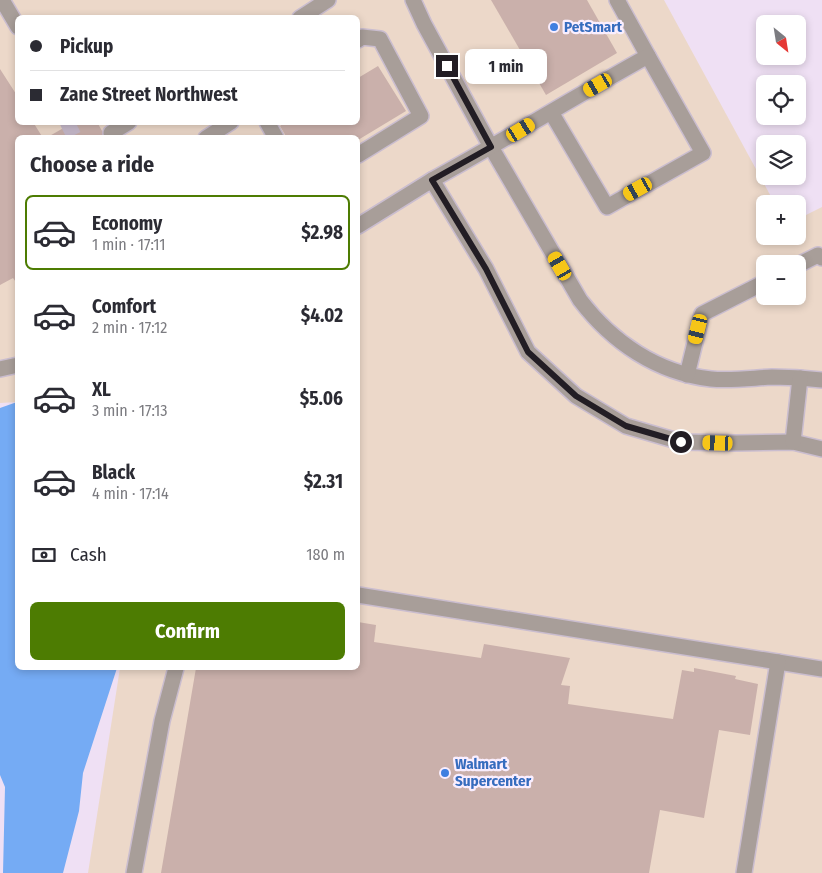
<!DOCTYPE html>
<meta charset="utf-8">
<style>
body{margin:0;font-family:"Fira Sans Condensed",sans-serif;background:#f2f2f3;color:#2b2b33;height:100vh;display:flex;flex-direction:column;font-size:19px;white-space:nowrap}
*{box-sizing:border-box;margin:0}
p{font-size:16px;color:#7c7c81}
.icon{flex:none;width:28px;height:28px;fill:none;stroke:currentColor;stroke-width:2;stroke-linecap:round;stroke-linejoin:round}
.map{position:relative;flex:1;overflow:hidden}
.sheet{position:absolute;left:15px;top:135px;width:345px;height:535px;display:flex;flex-direction:column;background:#fff;border-radius:8px;box-shadow:0 2px 8px #0003}
.sheet>*{flex:none}
.guide{position:absolute;left:15px;top:15px;width:345px;height:110px;border-radius:8px;box-shadow:0 2px 8px #0003;display:grid;align-content:center;height:110px;padding:0 15px;background:#fff}
.needle{width:32px;rotate:150deg}
.fabs{position:absolute;left:756px;top:15px;display:grid;gap:10px}
.fabs a{display:grid;place-items:center;width:50px;height:50px;border-radius:8px;background:#fff;box-shadow:0 2px 8px #0003;font-size:25px}
.end{position:absolute;width:22px;height:22px;margin:-11px;border:6px solid #221d24;background:#fff;box-shadow:0 0 0 2px #fff}
.from{border-radius:50%}
.bubble{position:absolute;height:35px;border-radius:8px;background:#fff;box-shadow:0 2px 8px #0003;font-size:16px;font-weight:700;line-height:35px;text-align:center}
.car{position:absolute;width:15px;height:30px;margin:-15px -8px;border-radius:6px;box-shadow:0 0 4px 1px #0007;background:linear-gradient(#f5c518 24%,#345 0 40%,#f5c518 0 76%,#345 0 86%,#f5c518 0)}
.guide b{display:flex;align-items:center;gap:18px;height:48px;font-size:19px}
.guide b+b{border-top:1px solid #e1e1e2}
.guide i{width:12px;height:12px;background:#2b2b33}
ul{padding:0;list-style:none}
li{display:flex;align-items:center;gap:15px;height:75px;margin:0 10px 8px;padding:0 5px;border:2px solid transparent;border-radius:8px}
li div{flex:1}
li b{display:block;font-size:19px}
li em{font-style:normal;font-weight:700}
li.current{border-color:#4d7c02}
li>.icon{width:45px;height:45px;stroke-width:1.5}
h2{padding:0 15px;font-size:22px;line-height:60px}
.pay{display:flex;align-items:center;gap:12px;height:55px;padding:0 15px;font-size:19px}
.pay p{margin-inline-start:auto}
.button{display:flex;gap:10px;margin-top:auto;padding:10px 15px}
.button a{flex:1;height:58px;border-radius:8px;background:#4d7c02;color:#fff;font-size:20px;font-weight:700;line-height:58px;text-align:center}
.map>svg:first-child{display:block}
.commercial{fill:#ecd8c9;fill-rule:evenodd}
.water{fill:#75abf4}
.building{fill:#cab0ab}
.lines{fill:none;stroke-linecap:round;stroke-linejoin:round}
.minor-tunnel{stroke:#c6b9ca;stroke-width:15;stroke-dasharray:15 8;stroke-linecap:butt}
.minor-casing{stroke:#cabdcf;stroke-width:18}
.minor{stroke:#a89e99;stroke-width:15}
.route{stroke:#221d24;stroke-width:6}
.shop-dot{fill:#3f7fe0;stroke:#faeefe;stroke-width:2}
.labels{text-anchor:middle;dominant-baseline:central;stroke-width:4.5;stroke-linejoin:round;paint-order:stroke}
.shop-label{font-size:15px;font-weight:bold;fill:#366cbe;stroke:#faeefe;text-anchor:start}
</style>
<div class="map">
<svg width="822" height="873" viewBox="0 0 822 873">
<rect width="100%" height="100%" fill="#efe0f4"/>
<path class="commercial" d="M0,0H664L775,204H765V236H798V219L822,207V873H88L120,668H358V138H18L17,402L0,403ZM18,18H358V122H18ZM765,264H798V296H765Z"/>
<polygon class="water" points="17,402 18,668 117,668 83,773 79,811 63,873 3,873 5,787 0,775 0,408"/>
<g class="building">
<polygon points="491,0 587,0 617,53 546,95"/>
<polygon points="378,66 406,111 358,140 358,138 287,138 280,126 285,122 358,122 358,78"/>
<polygon points="0,69 18,97 18,122 33,122 43,138 18,138 18,285 13,278 0,285"/>
<polygon points="74,122 97,122 106,138 46,138"/>
<polygon points="358,622 376,625 374,642 481,658 484,644 570,658 561,685 570,686 568,704 602,709 673,719 682,670 694,672 694,668 736,676 735,679 758,684 750,735 719,730 704,818 660,810 649,873 161,873 196,668 358,668"/>
</g>
<g class="lines">
<polyline class="minor-tunnel" points="67,122 75,138"/>
<g class="minor-casing">
<g id="minor">
<polyline points="2,0 18,27"/>
<path d="M413,0L424,24L491,147L580,300C612,342 657,373 711,379C731,381 752,378 772,377C789,377 805,378 822,380"/>
<polyline points="617,0 648,56"/>
<polyline points="300,18 328,0"/>
<polyline points="358,40 362,37 380,39 421,116 358,155"/>
<polyline points="267,122 276,138"/>
<polyline points="111,133 129,122"/>
<polyline points="206,138 231,122"/>
<path d="M432,180C505,140 576,96 648,56L703,153L607,207L551,112"/>
<polyline points="358,226 432,180 486,269 528,352 576,396 626,426 681,442 736,443 793,442 822,449"/>
<polyline points="798,265 818,255 822,258"/>
<polyline points="0,369 18,365"/>
<polyline points="687,375 702,314 765,282"/>
<polyline points="793,442 800,378"/>
<polyline points="358,595 822,669"/>
<polyline points="134,873 162,721 176,668"/>
<polyline points="744,873 778,662"/>
</g>
</g>
<use href="#minor" class="minor"/>
</g>
<g class="lines">
<polyline class="route" points="447,66 491,147 432,180 486,269 528,352 576,396 626,426 681,442"/>
</g>
<g class="shop-dot">
<circle cx="554" cy="27" r="5"/>
<circle cx="445" cy="773" r="5"/>
</g>
<g class="labels">
<g class="shop-label">
<text x="564" y="27">PetSmart</text>
<text x="455" y="764">Walmart<tspan x="455" dy="17">Supercenter</tspan></text>
</g>
</g>
</svg>
<div class="fabs">
<a><svg class="needle" viewBox="-14 -14 28 28"><path d="M0-13l5 13h-10z" fill="#e53935"/><path d="M0 13l5-13h-10z" fill="#7c7c81"/></svg></a>
<a><svg class="icon" aria-label="locate" viewBox="0 0 24 24"><circle cx="12" cy="12" r="6"/><path d="M12 2v4M12 18v4M2 12h4M18 12h4"/></svg></a>
<a><svg class="icon" aria-label="layers" viewBox="0 0 24 24"><path d="M12 4l9 5-9 5-9-5zM3 14l9 5 9-5"/></svg></a>
<a>+</a>
<a>−</a>
</div>
<i class="end from" style="left:681px;top:442px"></i>
<i class="end" style="left:447px;top:66px"></i>
<div class="bubble" style="left:465px;top:49px;width:82px">1 min</div>
<i class="car" style="left:598px;top:85px;rotate:240deg"></i>
<i class="car" style="left:521px;top:130px;rotate:59deg"></i>
<i class="car" style="left:638px;top:189px;rotate:241deg"></i>
<i class="car" style="left:560px;top:266px;rotate:330deg"></i>
<i class="car" style="left:698px;top:329px;rotate:194deg"></i>
<i class="car" style="left:718px;top:443px;rotate:272deg"></i>
<div class="guide">
<b><i class="from"></i>Pickup</b>
<b><i></i>Zane Street Northwest</b>
</div>
<section class="sheet">
<h2>Choose a ride</h2>
<ul>
<li class="current"><svg class="icon" aria-label="car" viewBox="0 0 24 24"><path d="M5 17H2v-5l4-1 3-4h7l3 4 3 1v5h-3M9 17h6M6 11h13"/><circle cx="7" cy="17" r="2"/><circle cx="17" cy="17" r="2"/></svg><div><b>Economy</b><p>1 min · 17:11</p></div><em>$2.98</em></li>
<li><svg class="icon" aria-label="car" viewBox="0 0 24 24"><path d="M5 17H2v-5l4-1 3-4h7l3 4 3 1v5h-3M9 17h6M6 11h13"/><circle cx="7" cy="17" r="2"/><circle cx="17" cy="17" r="2"/></svg><div><b>Comfort</b><p>2 min · 17:12</p></div><em>$4.02</em></li>
<li><svg class="icon" aria-label="car" viewBox="0 0 24 24"><path d="M5 17H2v-5l4-1 3-4h7l3 4 3 1v5h-3M9 17h6M6 11h13"/><circle cx="7" cy="17" r="2"/><circle cx="17" cy="17" r="2"/></svg><div><b>XL</b><p>3 min · 17:13</p></div><em>$5.06</em></li>
<li><svg class="icon" aria-label="car" viewBox="0 0 24 24"><path d="M5 17H2v-5l4-1 3-4h7l3 4 3 1v5h-3M9 17h6M6 11h13"/><circle cx="7" cy="17" r="2"/><circle cx="17" cy="17" r="2"/></svg><div><b>Black</b><p>4 min · 17:14</p></div><em>$2.31</em></li>
</ul>
<div class="pay"><svg class="icon" aria-label="cash" viewBox="0 0 24 24"><path d="M3 7h18v10H3z"/><circle cx="12" cy="12" r="2"/></svg>Cash<p>180 m</p></div>
<div class="button"><a>Confirm</a></div>
</section>
</div>
